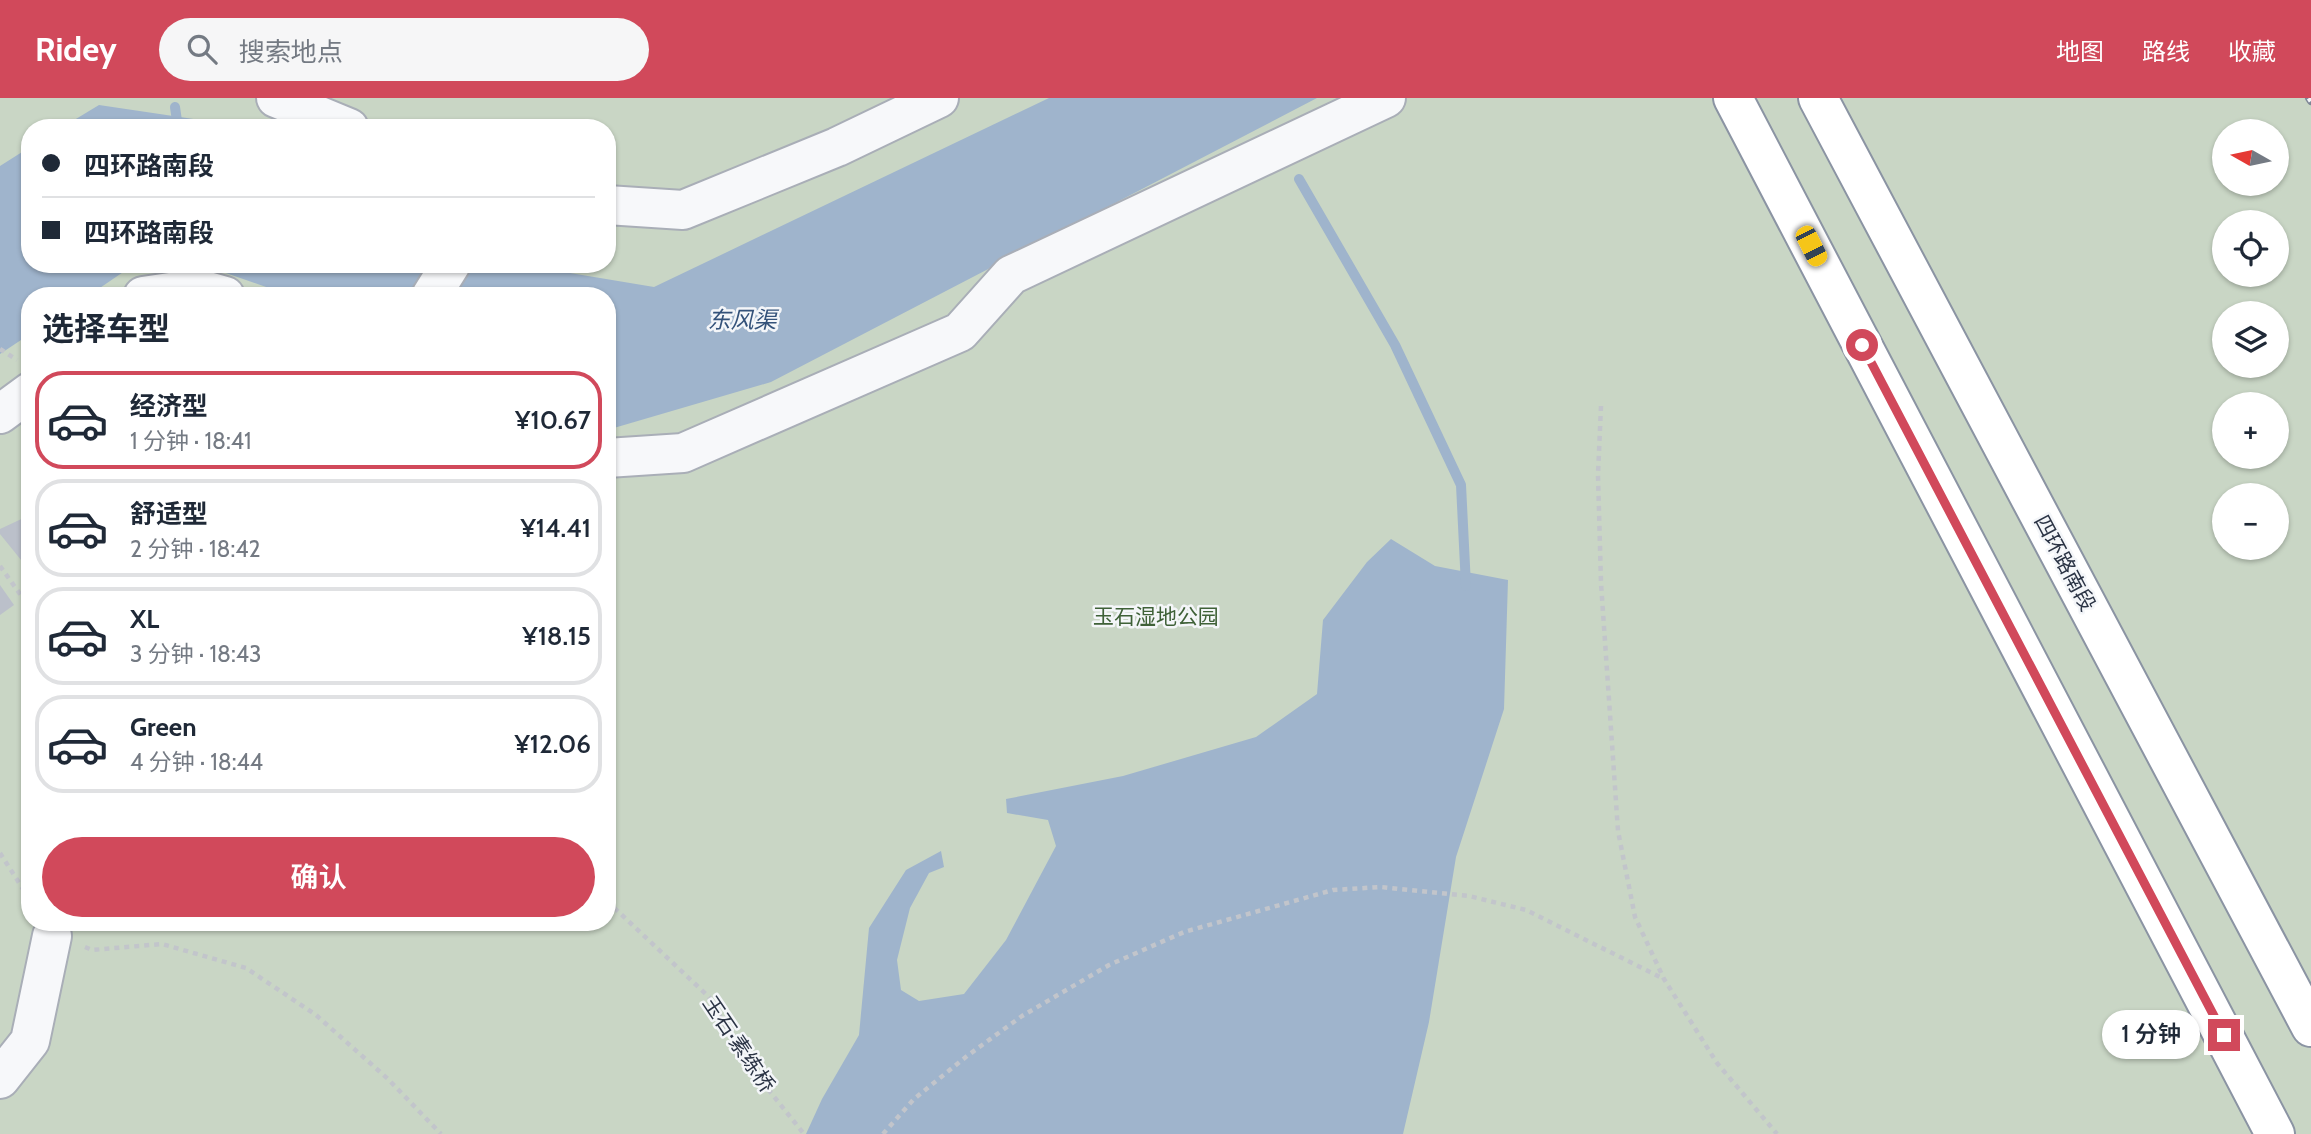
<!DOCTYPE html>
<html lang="zh">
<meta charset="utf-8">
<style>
body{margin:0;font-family:Cabin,"Noto Sans SC",sans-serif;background:#f6f6f7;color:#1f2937;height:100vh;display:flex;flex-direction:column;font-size:26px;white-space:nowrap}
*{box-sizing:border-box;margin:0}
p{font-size:23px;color:#747a83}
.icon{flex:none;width:38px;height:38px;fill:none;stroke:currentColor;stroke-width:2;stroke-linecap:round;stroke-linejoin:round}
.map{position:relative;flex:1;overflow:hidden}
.details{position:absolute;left:21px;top:189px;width:595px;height:644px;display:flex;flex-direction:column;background:#fff;border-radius:28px;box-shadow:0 2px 5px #0004}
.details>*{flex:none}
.hud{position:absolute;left:21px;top:21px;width:595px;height:154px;border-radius:28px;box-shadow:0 2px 5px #0004;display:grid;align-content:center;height:154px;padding:0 21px;background:#fff}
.needle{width:46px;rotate:279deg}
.controls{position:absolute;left:2212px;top:21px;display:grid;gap:14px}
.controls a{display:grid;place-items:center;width:77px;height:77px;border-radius:50%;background:#fff;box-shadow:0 2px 5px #0004;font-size:35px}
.end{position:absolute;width:32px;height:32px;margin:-16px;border:9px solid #d1495b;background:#fff;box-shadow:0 0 0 4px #fff}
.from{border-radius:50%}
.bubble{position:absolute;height:49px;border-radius:24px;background:#fff;box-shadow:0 2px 5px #0004;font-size:23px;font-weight:600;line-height:49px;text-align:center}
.car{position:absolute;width:21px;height:42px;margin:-21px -10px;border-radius:9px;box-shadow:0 0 5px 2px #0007;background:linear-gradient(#f5c518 24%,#345 0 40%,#f5c518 0 76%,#345 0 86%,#f5c518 0)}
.hud b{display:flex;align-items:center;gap:24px;height:66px;font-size:26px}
.hud b+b{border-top:2px solid #e0e1e3}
.hud i{width:18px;height:18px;background:#1f2937}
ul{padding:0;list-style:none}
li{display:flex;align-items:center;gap:21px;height:98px;margin:0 14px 10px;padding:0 7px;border:4px solid #e0e1e3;border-radius:28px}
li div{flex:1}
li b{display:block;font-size:26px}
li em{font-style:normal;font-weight:600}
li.on{border-color:#d1495b}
li>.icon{width:63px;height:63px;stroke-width:1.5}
h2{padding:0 21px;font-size:32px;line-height:84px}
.cta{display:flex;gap:14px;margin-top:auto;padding:14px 21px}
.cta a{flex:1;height:80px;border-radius:42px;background:#d1495b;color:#fff;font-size:28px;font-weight:600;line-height:80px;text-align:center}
header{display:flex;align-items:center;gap:42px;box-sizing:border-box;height:98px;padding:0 35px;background:#d1495b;color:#fff}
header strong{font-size:33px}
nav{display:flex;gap:38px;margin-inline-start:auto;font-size:24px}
.search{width:490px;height:63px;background:#f6f6f7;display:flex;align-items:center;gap:18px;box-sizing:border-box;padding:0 24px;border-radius:38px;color:#747a83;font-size:26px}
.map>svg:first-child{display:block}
.green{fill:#c9d6c5;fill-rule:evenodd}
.water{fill:#9fb4cc}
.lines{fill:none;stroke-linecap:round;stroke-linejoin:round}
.stream{stroke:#9fb4cc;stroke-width:10}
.building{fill:#bbc0ca}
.minor-casing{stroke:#a9aeb7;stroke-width:42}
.highway-casing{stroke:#8b94a3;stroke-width:42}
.path{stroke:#c2c5cb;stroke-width:4.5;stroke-dasharray:5 5;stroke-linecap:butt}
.minor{stroke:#f7f8fa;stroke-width:38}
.highway{stroke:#fff;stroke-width:38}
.rail-casing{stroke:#7d8696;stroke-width:8}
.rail{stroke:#f4f6f9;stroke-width:5;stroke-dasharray:16;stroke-linecap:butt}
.route{stroke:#d1495b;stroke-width:9}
.labels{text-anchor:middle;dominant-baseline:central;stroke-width:5;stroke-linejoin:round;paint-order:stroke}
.street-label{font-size:21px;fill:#2b3445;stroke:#f4f6f9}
.park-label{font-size:21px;fill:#3f6138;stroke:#f4f6f9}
.water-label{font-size:23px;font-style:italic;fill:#34527a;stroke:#f4f6f9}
</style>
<header>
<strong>Ridey</strong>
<div class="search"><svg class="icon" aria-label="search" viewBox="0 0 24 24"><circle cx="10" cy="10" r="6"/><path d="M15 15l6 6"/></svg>搜索地点</div>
<nav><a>地图</a><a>路线</a><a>收藏</a></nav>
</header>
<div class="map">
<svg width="2311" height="1036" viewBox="0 0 2311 1036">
<rect width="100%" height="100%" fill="#e4e7ec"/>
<path class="green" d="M0,0H2311V1036H0ZM30,30H607V166H30ZM2224,33H2277V86H2224ZM2224,124H2277V177H2224ZM30,198H607V824H30ZM2224,215H2277V268H2224ZM2224,306H2277V359H2224ZM2224,397H2277V450H2224Z"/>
<g class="water">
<polygon points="1049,0 1317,0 771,284 607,332 607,198 292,198 200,166 538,166 558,173 654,189"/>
<polygon points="99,7 200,22 216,30 61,30"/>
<polygon points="30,49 30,166 135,166 88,198 30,198 30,236 0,256 0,68"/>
<polygon points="1391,441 1435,468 1508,482 1504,611 1456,759 1429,924 1403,1036 806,1036 822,1001 859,937 869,830 906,772 941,753 944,769 929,775 910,810 897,862 901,892 919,903 964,896 1006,842 1056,748 1048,722 1007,715 1006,701 1123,678 1256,639 1317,596 1323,522 1367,464"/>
</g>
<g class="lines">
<g class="stream">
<polyline points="175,9 178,30"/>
<polyline points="1299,81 1395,247 1461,387 1466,488"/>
</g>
</g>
<g class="building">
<polygon points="30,417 30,473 0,436 0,431"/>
<polygon points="0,487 14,507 0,517"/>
</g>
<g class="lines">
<g class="minor-casing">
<g id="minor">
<polyline points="276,0 349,30"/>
<polyline points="607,107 683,112 837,49 939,0"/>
<polyline points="143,198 197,190 225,198"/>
<polyline points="431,198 451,166"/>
<polyline points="0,316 30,294"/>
<polyline points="607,360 683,355 960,234 1011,177 1386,0"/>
<polyline points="0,981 30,943 52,838"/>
</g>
</g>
<g class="highway-casing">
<g id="highway">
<polyline points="1733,0 2275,1036"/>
<polyline points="1818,0 2311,929"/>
</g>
</g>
<g class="path">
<polyline points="0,251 17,262"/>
<polyline points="1601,308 1598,377 1601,485 1618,733 1635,819 1664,881 1717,965 1777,1036"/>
<polyline points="0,468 25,503"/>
<polyline points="0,755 30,802"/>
<polyline points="607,803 709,899 747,965 804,1036"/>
<polyline points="85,849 92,852 162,846 246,870 316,917 388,981 441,1036"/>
<polyline points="883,1036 914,1001 967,958 1022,918 1109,867 1184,834 1333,792 1381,789 1469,798 1526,812 1664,881"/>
</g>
<use href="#minor" class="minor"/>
<use href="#highway" class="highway"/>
<g class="rail-casing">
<polyline id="rail" points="2309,0 2311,3"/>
</g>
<use href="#rail" class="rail"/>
</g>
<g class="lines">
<polyline class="route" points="1862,247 2224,937"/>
</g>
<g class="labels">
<g class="street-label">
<text transform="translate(2065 465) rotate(62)">四环路南段</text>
<text transform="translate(739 946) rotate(56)">玉石·素练桥</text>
</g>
<g class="park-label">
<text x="1156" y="518">玉石湿地公园</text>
</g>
<g class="water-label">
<text x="742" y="222">东风渠</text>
</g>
</g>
</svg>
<div class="controls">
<a><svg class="needle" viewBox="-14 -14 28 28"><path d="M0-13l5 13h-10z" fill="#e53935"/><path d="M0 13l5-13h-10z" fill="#747a83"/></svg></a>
<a><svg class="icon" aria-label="locate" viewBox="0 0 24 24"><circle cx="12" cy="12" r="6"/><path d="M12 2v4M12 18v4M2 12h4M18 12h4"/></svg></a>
<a><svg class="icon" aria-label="layers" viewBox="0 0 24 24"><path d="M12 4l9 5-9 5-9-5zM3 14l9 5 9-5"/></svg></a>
<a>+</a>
<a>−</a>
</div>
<i class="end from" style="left:1862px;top:247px"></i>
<i class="end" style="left:2224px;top:937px"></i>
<div class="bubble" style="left:2102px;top:912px;width:98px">1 分钟</div>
<i class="car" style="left:1811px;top:148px;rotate:153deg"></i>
<div class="hud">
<b><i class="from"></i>四环路南段</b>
<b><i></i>四环路南段</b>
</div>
<section class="details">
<h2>选择车型</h2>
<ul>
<li class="on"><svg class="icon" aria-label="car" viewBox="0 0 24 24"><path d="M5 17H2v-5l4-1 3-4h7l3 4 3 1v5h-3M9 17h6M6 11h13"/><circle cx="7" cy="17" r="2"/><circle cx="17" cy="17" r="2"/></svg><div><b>经济型</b><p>1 分钟 · 18:41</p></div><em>¥10.67</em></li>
<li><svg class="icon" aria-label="car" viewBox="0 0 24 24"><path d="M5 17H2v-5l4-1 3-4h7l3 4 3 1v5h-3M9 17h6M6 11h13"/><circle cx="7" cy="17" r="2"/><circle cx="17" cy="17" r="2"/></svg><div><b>舒适型</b><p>2 分钟 · 18:42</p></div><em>¥14.41</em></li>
<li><svg class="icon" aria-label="car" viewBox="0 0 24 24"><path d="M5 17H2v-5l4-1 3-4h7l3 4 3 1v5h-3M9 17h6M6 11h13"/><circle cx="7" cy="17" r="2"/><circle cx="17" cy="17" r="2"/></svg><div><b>XL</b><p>3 分钟 · 18:43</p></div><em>¥18.15</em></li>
<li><svg class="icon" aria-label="car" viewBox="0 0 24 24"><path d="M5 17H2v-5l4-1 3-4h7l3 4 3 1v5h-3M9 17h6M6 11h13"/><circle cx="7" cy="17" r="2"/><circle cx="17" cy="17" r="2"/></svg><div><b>Green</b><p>4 分钟 · 18:44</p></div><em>¥12.06</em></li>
</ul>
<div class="cta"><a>确认</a></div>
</section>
</div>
